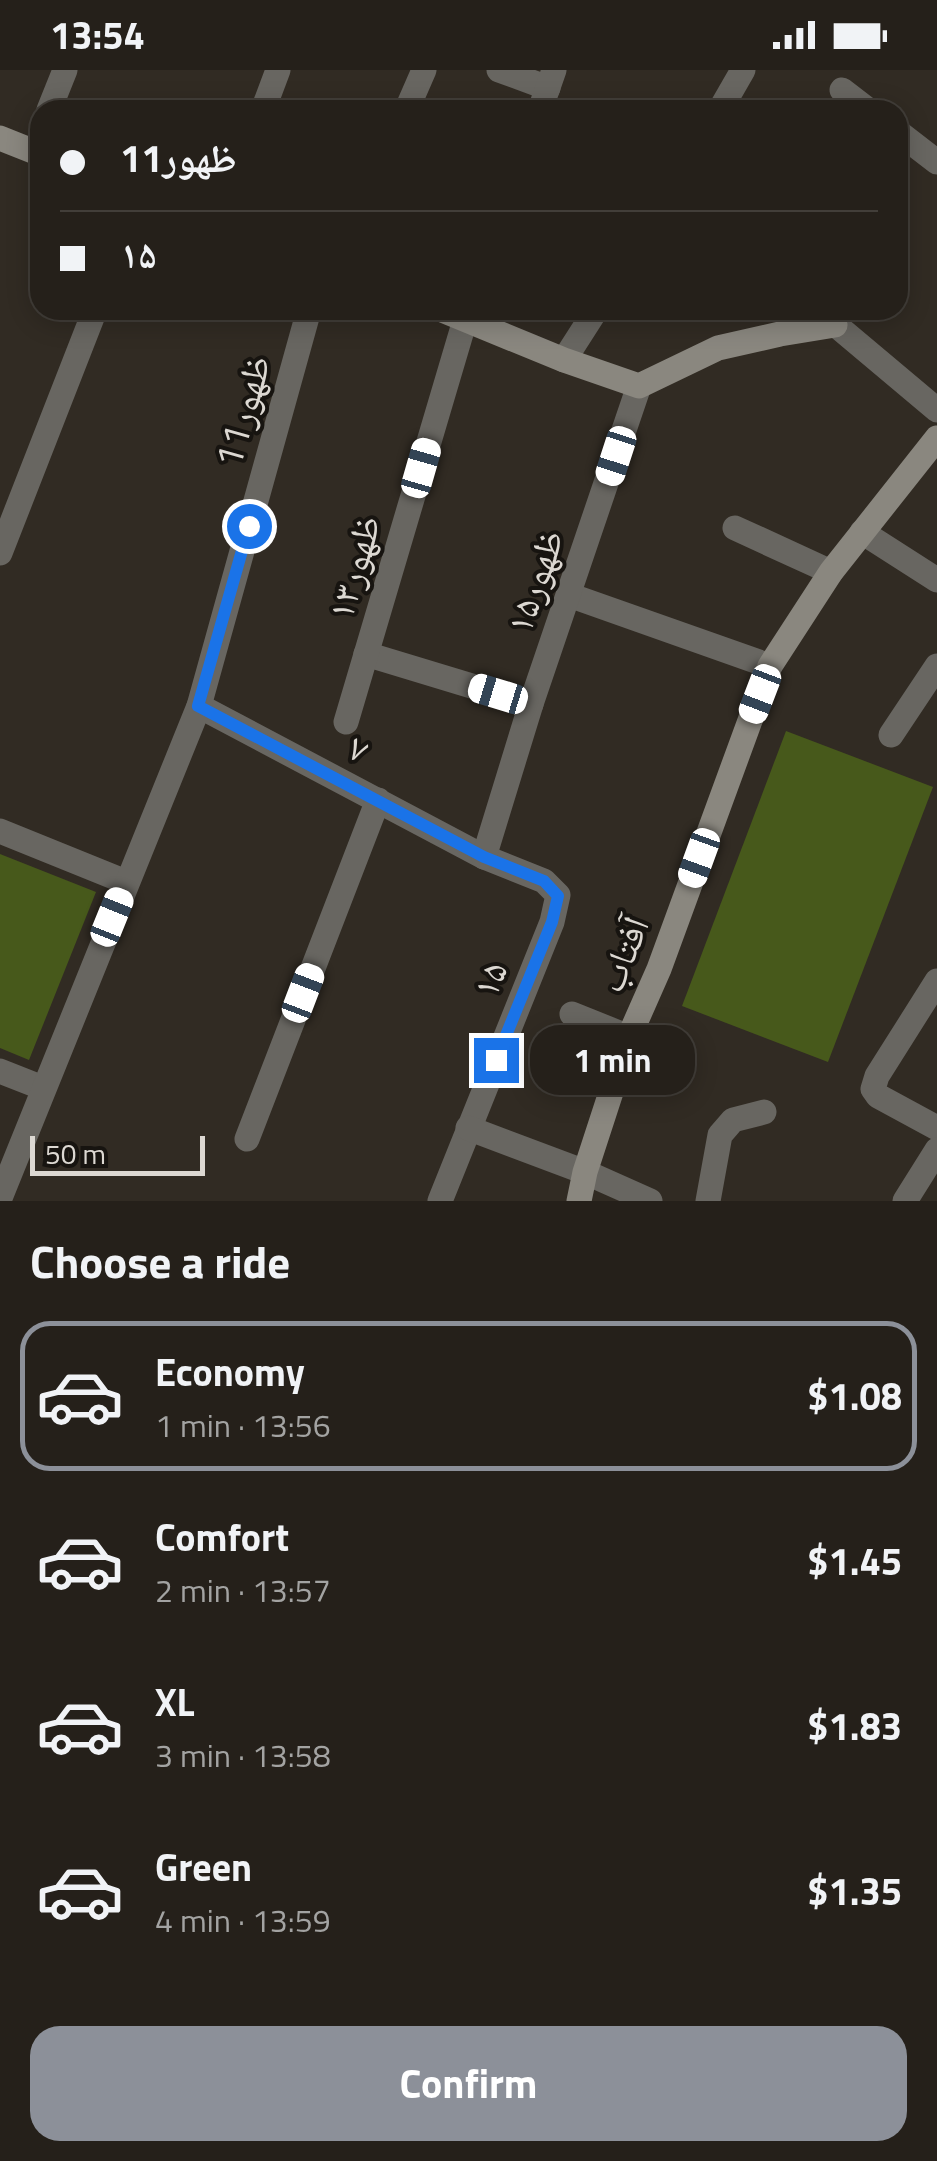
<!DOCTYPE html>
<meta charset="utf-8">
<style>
body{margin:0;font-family:"Titillium Web","Noto Naskh Arabic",sans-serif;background:#2d2823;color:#f1f3f6;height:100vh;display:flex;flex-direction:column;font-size:38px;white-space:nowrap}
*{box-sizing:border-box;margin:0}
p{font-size:32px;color:#a3a3a2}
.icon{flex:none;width:55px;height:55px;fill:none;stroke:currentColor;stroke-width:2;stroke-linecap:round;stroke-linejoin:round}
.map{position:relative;height:1131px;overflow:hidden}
.drawer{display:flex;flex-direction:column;background:#25201a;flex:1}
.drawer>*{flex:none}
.top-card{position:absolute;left:30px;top:30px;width:878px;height:220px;border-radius:30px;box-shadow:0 5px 25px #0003,0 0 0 2px #423e39;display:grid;align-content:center;height:220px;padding:0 30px;background:#25201a}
.scale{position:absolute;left:30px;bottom:25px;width:175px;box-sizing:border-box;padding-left:10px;border:5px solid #dcd8d2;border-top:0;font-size:28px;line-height:35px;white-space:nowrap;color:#dcd8d2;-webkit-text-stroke:8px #171410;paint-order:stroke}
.end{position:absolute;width:45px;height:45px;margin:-22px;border:12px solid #1a73e8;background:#fff;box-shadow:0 0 0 5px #fff}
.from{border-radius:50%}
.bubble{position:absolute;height:70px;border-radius:30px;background:#25201a;box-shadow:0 5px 25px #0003,0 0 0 2px #423e39;font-size:32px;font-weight:700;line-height:70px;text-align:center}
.car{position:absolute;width:30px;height:60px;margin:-30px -15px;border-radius:12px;box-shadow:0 0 8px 2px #0007;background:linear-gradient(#fff 24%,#345 0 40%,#fff 0 76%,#345 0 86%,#fff 0)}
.top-card b{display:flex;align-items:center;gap:35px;height:95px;font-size:38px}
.top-card b+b{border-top:2px solid #423e39}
.top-card i{width:25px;height:25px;background:#f1f3f6}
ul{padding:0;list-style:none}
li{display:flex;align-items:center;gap:30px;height:150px;margin:0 20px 15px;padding:0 10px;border:5px solid transparent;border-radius:30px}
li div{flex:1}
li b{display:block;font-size:38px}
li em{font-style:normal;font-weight:700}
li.current{border-color:#8c9099}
li>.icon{width:90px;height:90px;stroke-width:1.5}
h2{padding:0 30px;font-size:45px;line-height:120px}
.action{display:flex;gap:20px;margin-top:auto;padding:20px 30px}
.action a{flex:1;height:115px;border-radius:30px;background:#8c9099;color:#fff;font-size:40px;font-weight:700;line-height:115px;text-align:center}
.status{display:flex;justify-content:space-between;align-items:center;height:70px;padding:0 50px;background:#25201a;direction:ltr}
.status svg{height:28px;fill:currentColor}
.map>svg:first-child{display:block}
.green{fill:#47591b}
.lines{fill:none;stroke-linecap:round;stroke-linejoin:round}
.street{stroke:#686661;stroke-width:25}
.secondary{stroke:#8a877f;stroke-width:25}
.route{stroke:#1a73e8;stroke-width:12}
.labels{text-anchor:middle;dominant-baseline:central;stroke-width:8;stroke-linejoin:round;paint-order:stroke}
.street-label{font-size:38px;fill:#dcd8d2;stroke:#171410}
</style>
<div class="status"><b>13:54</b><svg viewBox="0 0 49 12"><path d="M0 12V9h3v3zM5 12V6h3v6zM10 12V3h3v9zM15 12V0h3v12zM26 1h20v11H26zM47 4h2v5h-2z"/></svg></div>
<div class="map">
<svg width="937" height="1131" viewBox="0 0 937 1131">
<rect width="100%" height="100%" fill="#312b23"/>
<g class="green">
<polygon points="786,661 933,717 828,992 682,936"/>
<polygon points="0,784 96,822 29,990 0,978"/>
</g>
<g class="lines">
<g class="street">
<polyline points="499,0 548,18"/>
<polyline points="842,20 868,40"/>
<polyline points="407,39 424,0"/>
<polyline points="49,40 65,0"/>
<polyline points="263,40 278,0"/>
<polyline points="540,40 554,0"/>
<polyline points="720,40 743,0"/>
<polyline points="898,62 937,92"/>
<polyline points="818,240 937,340"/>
<polyline points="564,290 596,240"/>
<polyline points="735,458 831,502"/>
<polyline points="862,462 937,510"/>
<polyline points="0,483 95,240"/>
<polyline points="569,525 770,596"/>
<polyline points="366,584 531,634"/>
<polyline points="199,636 484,787 544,811 558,825 552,852 440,1131"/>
<polyline points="346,652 468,240"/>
<polyline points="891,665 937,596"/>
<polyline points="0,761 126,812"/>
<polyline points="484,787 531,634 639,316"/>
<polyline points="937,911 877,1006 873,1019 878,1026 937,1058"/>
<polyline points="572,944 629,967"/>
<polyline points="0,1001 43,1018"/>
<polyline points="468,1058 585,1102 650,1131"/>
<polyline points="247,1069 378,730"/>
<polyline points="0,1128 199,636 309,240"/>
<polyline points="708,1131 720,1065 733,1050 764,1042"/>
<polyline points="905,1131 937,1080"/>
</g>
<g class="secondary">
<polyline points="0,68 40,84"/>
<polyline points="442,240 564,290 639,316 718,278 780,264 835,255"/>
<polyline points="579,1131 585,1102 629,967 659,899 770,596 831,502 937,368"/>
</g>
</g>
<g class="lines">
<polyline class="route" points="249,456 198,636 484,787 544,811 558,826 552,852 496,990"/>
</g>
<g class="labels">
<g class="street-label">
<text transform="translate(242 341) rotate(-74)">11ظهور</text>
<text transform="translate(353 497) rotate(-74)">ظهور۱۳</text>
<text transform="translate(534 511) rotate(-71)">ظهور۱۵</text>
<text transform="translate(359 678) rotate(28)">۷</text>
<text transform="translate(622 884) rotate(-68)">آفتاب</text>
<text transform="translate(489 909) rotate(-68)">۱۵</text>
</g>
</g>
</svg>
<div class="scale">50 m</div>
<i class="end from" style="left:249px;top:456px"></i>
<i class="end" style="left:496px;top:990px"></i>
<div class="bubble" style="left:530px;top:955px;width:165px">1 min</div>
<i class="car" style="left:616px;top:386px;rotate:198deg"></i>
<i class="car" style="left:421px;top:398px;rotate:16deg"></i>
<i class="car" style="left:498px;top:624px;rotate:287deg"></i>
<i class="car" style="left:760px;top:624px;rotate:201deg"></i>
<i class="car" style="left:699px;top:788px;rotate:200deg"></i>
<i class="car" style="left:112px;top:847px;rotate:22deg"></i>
<i class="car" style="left:303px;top:923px;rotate:21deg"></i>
<div class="top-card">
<b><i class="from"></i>11ظهور</b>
<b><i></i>۱۵</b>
</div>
</div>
<section class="drawer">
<h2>Choose a ride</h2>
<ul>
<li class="current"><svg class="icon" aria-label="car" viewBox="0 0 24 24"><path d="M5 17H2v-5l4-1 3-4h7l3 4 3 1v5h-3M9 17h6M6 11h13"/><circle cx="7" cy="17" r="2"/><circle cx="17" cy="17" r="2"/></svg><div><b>Economy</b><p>1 min · 13:56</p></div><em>$1.08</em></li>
<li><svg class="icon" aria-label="car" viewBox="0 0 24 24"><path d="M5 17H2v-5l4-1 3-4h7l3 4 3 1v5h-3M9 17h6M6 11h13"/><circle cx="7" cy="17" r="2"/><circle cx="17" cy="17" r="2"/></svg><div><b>Comfort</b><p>2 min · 13:57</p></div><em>$1.45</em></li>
<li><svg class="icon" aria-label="car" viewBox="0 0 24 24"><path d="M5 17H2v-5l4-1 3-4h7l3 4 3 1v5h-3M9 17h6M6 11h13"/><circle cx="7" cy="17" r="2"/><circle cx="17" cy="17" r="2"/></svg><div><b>XL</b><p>3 min · 13:58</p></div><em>$1.83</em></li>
<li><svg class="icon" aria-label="car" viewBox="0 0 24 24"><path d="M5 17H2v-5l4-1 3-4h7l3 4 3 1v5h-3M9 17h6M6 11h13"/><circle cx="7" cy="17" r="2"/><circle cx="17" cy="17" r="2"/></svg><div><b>Green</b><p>4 min · 13:59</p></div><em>$1.35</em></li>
</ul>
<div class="action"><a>Confirm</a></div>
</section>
